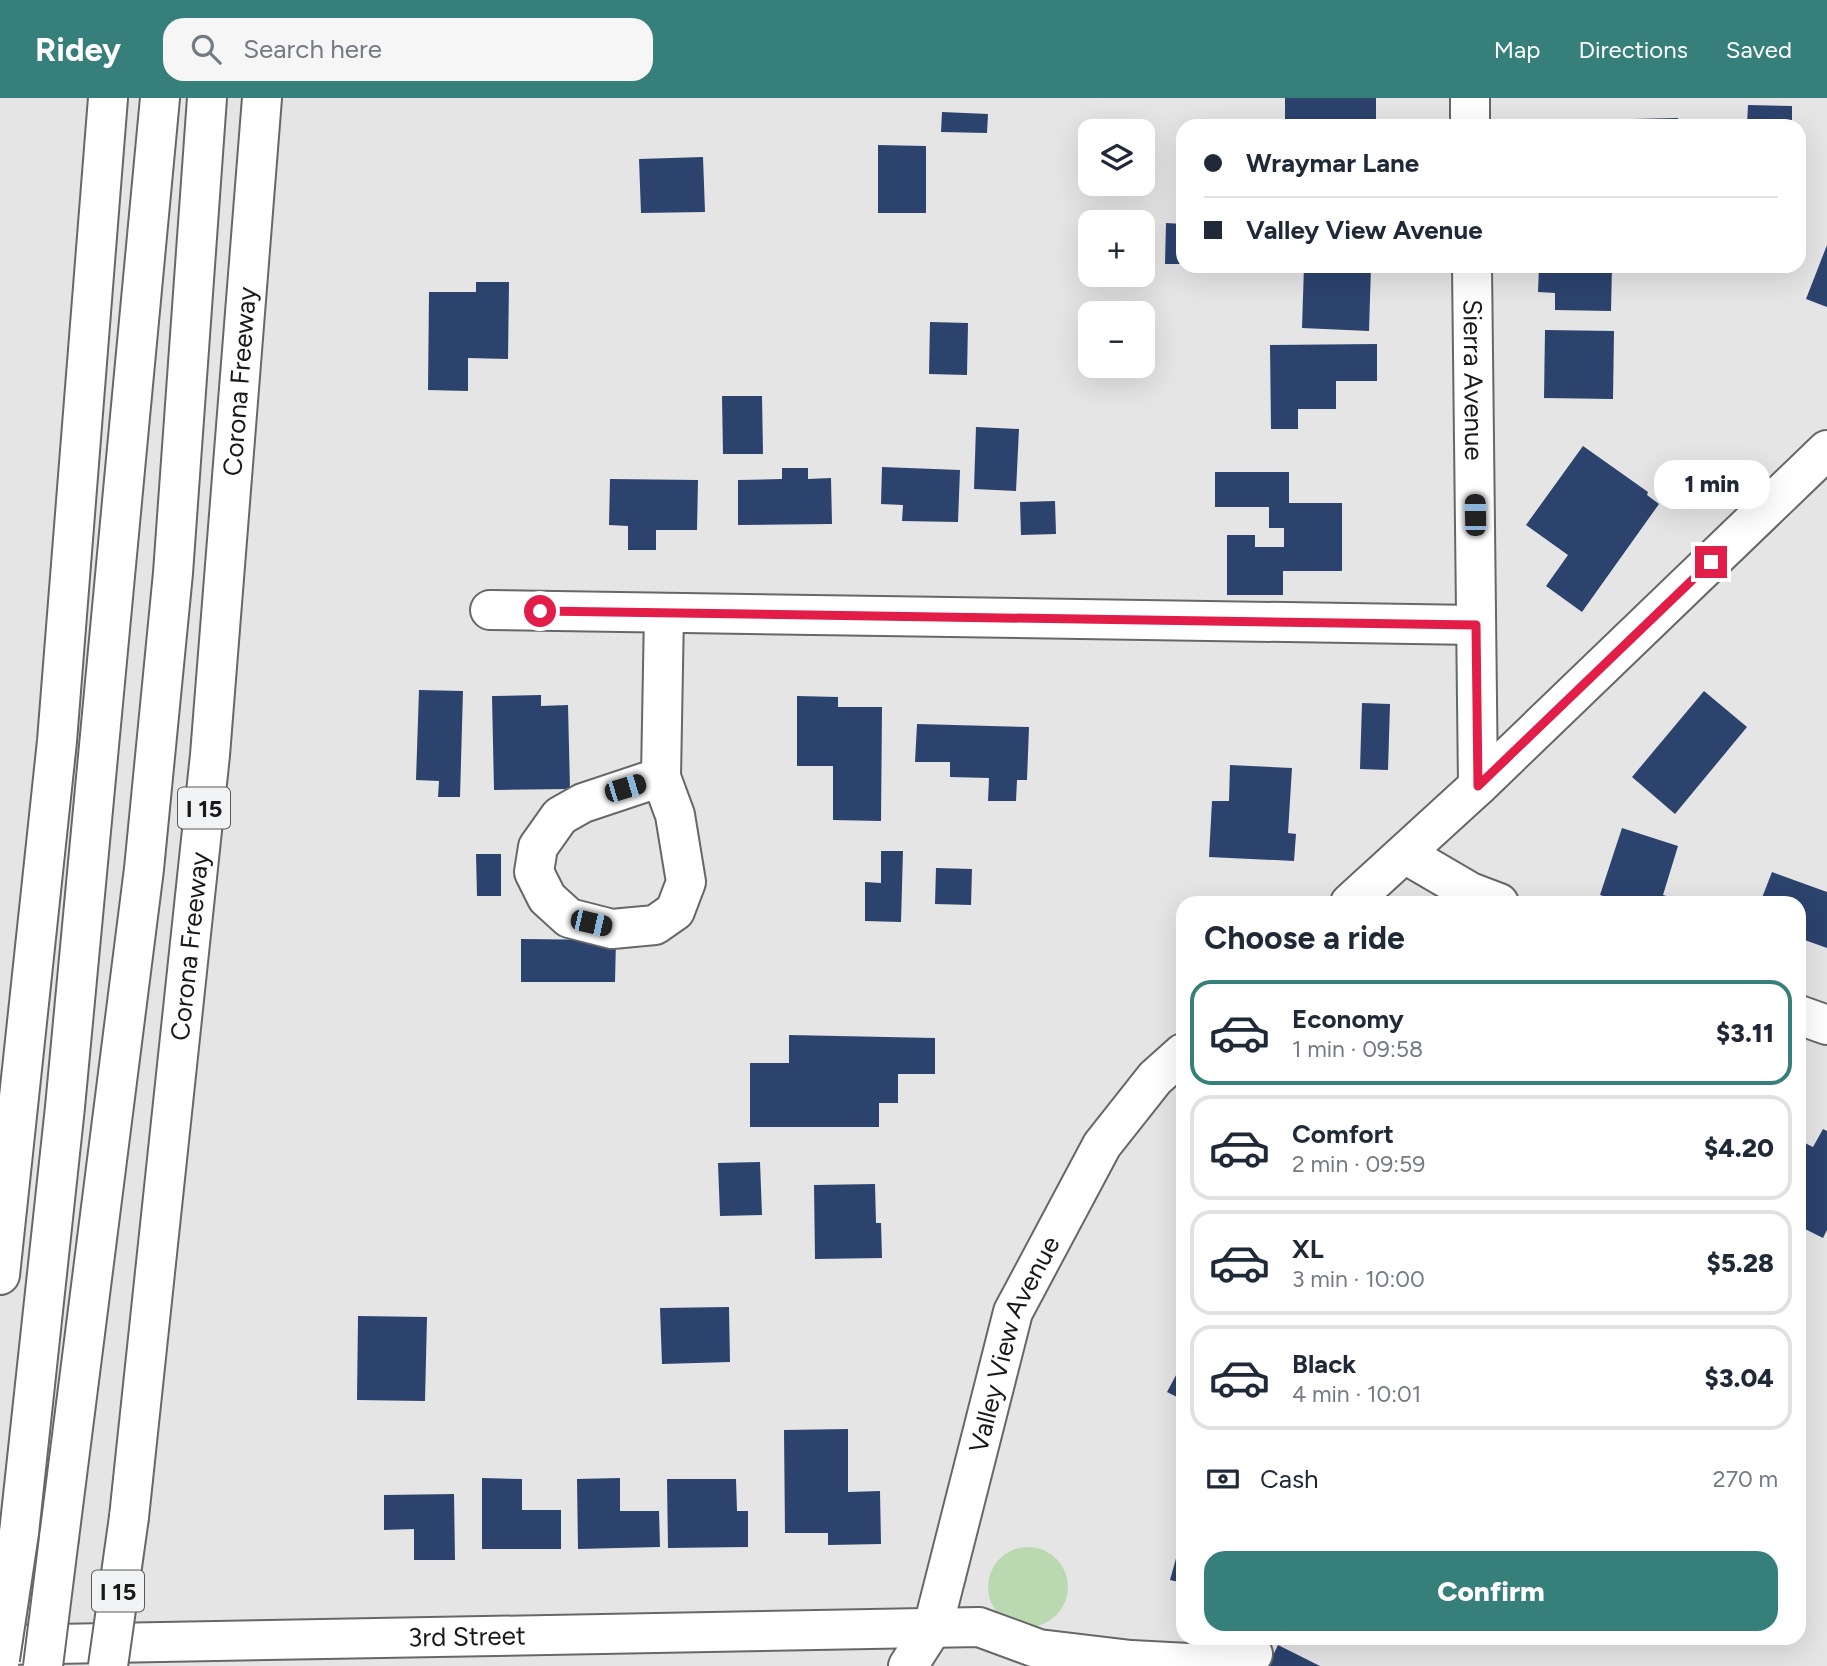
<!DOCTYPE html>
<meta charset="utf-8">
<style>
body{margin:0;font-family:Figtree,sans-serif;background:#f6f6f7;color:#1f2937;height:100vh;display:flex;flex-direction:column;font-size:26px;white-space:nowrap}
*{box-sizing:border-box;margin:0}
p{font-size:23px;color:#747a83}
.icon{flex:none;width:38px;height:38px;fill:none;stroke:currentColor;stroke-width:2;stroke-linecap:round;stroke-linejoin:round}
.map{position:relative;flex:1;overflow:hidden}
.panel{position:absolute;left:1176px;top:798px;width:630px;height:749px;display:flex;flex-direction:column;background:#fff;border-radius:21px;box-shadow:0 7px 28px #0002}
.panel>*{flex:none}
.top-card{position:absolute;left:1176px;top:21px;width:630px;height:154px;border-radius:21px;box-shadow:0 7px 28px #0002;display:grid;align-content:center;height:154px;padding:0 28px;background:#fff}
.buttons{position:absolute;left:1078px;top:21px;display:grid;gap:14px}
.buttons a{display:grid;place-items:center;width:77px;height:77px;border-radius:14px;background:#fff;box-shadow:0 7px 28px #0002;font-size:35px}
.end{position:absolute;width:32px;height:32px;margin:-16px;border:9px solid #e11d48;background:#fff;box-shadow:0 0 0 4px #fff}
.from{border-radius:50%}
.bubble{position:absolute;height:49px;border-radius:21px;background:#fff;box-shadow:0 7px 28px #0002;font-size:23px;font-weight:800;line-height:49px;text-align:center}
.car{position:absolute;width:21px;height:42px;margin:-21px -10px;border-radius:9px;box-shadow:0 0 5px 2px #0007;background:linear-gradient(#222 24%,#8ab4d8 0 40%,#222 0 76%,#8ab4d8 0 86%,#222 0)}
.top-card b{display:flex;align-items:center;gap:24px;height:66px;font-size:26px}
.top-card b+b{border-top:2px solid #e0e1e3}
.top-card i{width:18px;height:18px;background:#1f2937}
ul{padding:0;list-style:none}
li{display:flex;align-items:center;gap:21px;height:105px;margin:0 14px 10px;padding:0 14px;border:4px solid #e0e1e3;border-radius:21px}
li div{flex:1}
li b{display:block;font-size:26px}
li em{font-style:normal;font-weight:800}
li.selected{border-color:#377f7b}
li>.icon{width:63px;height:63px;stroke-width:1.5}
h2{padding:0 28px;font-size:32px;line-height:84px}
.pay{display:flex;align-items:center;gap:18px;height:77px;padding:0 28px;font-size:26px}
.pay p{margin-inline-start:auto}
.cta{display:flex;gap:14px;margin-top:auto;padding:14px 28px}
.cta a{flex:1;height:80px;border-radius:21px;background:#377f7b;color:#fff;font-size:28px;font-weight:800;line-height:80px;text-align:center}
header{display:flex;align-items:center;gap:42px;box-sizing:border-box;height:98px;padding:0 35px;background:#377f7b;color:#fff}
header strong{font-size:33px}
nav{display:flex;gap:38px;margin-inline-start:auto;font-size:24px}
.search{width:490px;height:63px;background:#f6f6f7;display:flex;align-items:center;gap:18px;box-sizing:border-box;padding:0 24px;border-radius:21px;color:#747a83;font-size:26px}
.map>svg:first-child{display:block}
.green{fill:#bad9b1}
.building{fill:#2c436e}
.lines{fill:none;stroke-linecap:round;stroke-linejoin:round}
.minor-casing{stroke:#666768;stroke-width:42}
.highway-casing{stroke:#666768;stroke-width:42}
.minor{stroke:#fff;stroke-width:38}
.highway{stroke:#fff;stroke-width:38}
.highway-bridge-casing{stroke:#666768;stroke-width:42;stroke-linecap:butt}
.highway-bridge{stroke:#fff;stroke-width:38}
.route{stroke:#e11d48;stroke-width:9}
.labels{text-anchor:middle;dominant-baseline:central;stroke-width:7;stroke-linejoin:round;paint-order:stroke}
.shield{fill:#f2f3f4;stroke:#5a5a5b;stroke-width:2}
.shield-label{font-size:24px;font-weight:bold;fill:#19191a}
.street-label{font-size:26px;fill:#19191a;stroke:#f2f3f4}
</style>
<header>
<strong>Ridey</strong>
<div class="search"><svg class="icon" aria-label="search" viewBox="0 0 24 24"><circle cx="10" cy="10" r="6"/><path d="M15 15l6 6"/></svg>Search here</div>
<nav><a>Map</a><a>Directions</a><a>Saved</a></nav>
</header>
<div class="map">
<svg width="1827" height="1568" viewBox="0 0 1827 1568">
<rect width="100%" height="100%" fill="#e5e5e6"/>
<circle class="green" cx="1028" cy="1489" r="40"/>
<g class="building">
<polygon points="1285,0 1376,0 1376,28 1320,28 1320,22 1285,22"/>
<polygon points="1748,7 1792,8 1792,28 1747,28"/>
<polygon points="942,14 988,16 987,35 941,34"/>
<polygon points="1678,20 1678,28 1585,28 1585,22"/>
<polygon points="878,47 926,48 926,115 878,115"/>
<polygon points="703,59 705,114 641,115 639,61"/>
<polygon points="1166,125 1183,126 1183,166 1165,166"/>
<polygon points="1827,147 1827,209 1806,201"/>
<polygon points="1304,168 1371,168 1369,233 1302,230"/>
<polygon points="1539,168 1612,168 1611,213 1555,212 1555,195 1538,194"/>
<polygon points="476,184 509,184 508,261 468,260 468,293 428,292 429,194 476,194"/>
<polygon points="930,224 968,225 967,277 929,276"/>
<polygon points="1545,232 1614,233 1613,301 1544,300"/>
<polygon points="1377,246 1377,283 1336,283 1336,311 1298,311 1298,331 1271,331 1270,247"/>
<polygon points="722,298 762,298 763,356 723,356"/>
<polygon points="976,329 1019,331 1016,393 974,391"/>
<polygon points="1583,348 1648,394 1647,397 1659,406 1582,514 1546,488 1568,457 1526,427"/>
<polygon points="882,369 960,372 958,424 902,423 903,407 881,406"/>
<polygon points="782,370 808,370 808,381 831,380 832,426 738,427 738,382 782,381"/>
<polygon points="1215,374 1289,374 1289,405 1342,405 1342,473 1283,473 1283,497 1227,497 1227,437 1255,437 1255,449 1284,449 1284,430 1269,430 1269,409 1215,409"/>
<polygon points="610,381 698,382 697,432 656,432 656,452 628,452 628,428 609,427"/>
<polygon points="1055,403 1056,436 1021,437 1020,404"/>
<polygon points="419,592 463,593 460,699 438,699 439,683 416,682"/>
<polygon points="1704,593 1747,629 1675,716 1632,679"/>
<polygon points="541,597 541,608 568,607 570,691 494,692 492,598"/>
<polygon points="797,598 838,599 838,609 882,609 881,723 833,722 833,668 797,668"/>
<polygon points="1362,605 1390,606 1388,672 1360,671"/>
<polygon points="917,626 1029,629 1027,682 1017,682 1016,703 988,703 989,680 950,679 950,664 915,664"/>
<polygon points="1230,667 1292,670 1288,735 1296,736 1294,763 1209,759 1212,703 1229,703"/>
<polygon points="1622,730 1678,748 1663,797 1674,800 1673,805 1625,805 1600,797"/>
<polygon points="881,753 903,753 901,824 865,823 865,784 881,785"/>
<polygon points="476,756 501,756 501,798 477,798"/>
<polygon points="936,770 972,771 971,807 935,806"/>
<polygon points="1772,774 1827,794 1827,850 1799,840 1799,805 1760,805"/>
<polygon points="521,841 616,842 615,884 521,884"/>
<polygon points="789,937 935,940 935,976 898,976 898,1005 879,1005 879,1029 750,1029 750,965 789,965"/>
<polygon points="1823,1031 1827,1033 1827,1132 1823,1140 1799,1128 1799,1042 1813,1049"/>
<polygon points="760,1064 762,1117 720,1118 718,1065"/>
<polygon points="875,1086 876,1125 881,1125 882,1160 815,1161 814,1087"/>
<polygon points="729,1209 730,1264 662,1266 660,1210"/>
<polygon points="358,1218 427,1219 425,1303 357,1302"/>
<polygon points="1183,1264 1183,1302 1167,1294"/>
<polygon points="848,1331 848,1394 880,1393 881,1446 828,1447 828,1435 785,1435 784,1332"/>
<polygon points="482,1380 522,1381 522,1412 561,1412 561,1451 482,1451"/>
<polygon points="620,1380 620,1413 659,1413 660,1449 578,1451 577,1381"/>
<polygon points="667,1381 736,1381 737,1413 748,1413 748,1449 668,1450"/>
<polygon points="454,1396 455,1462 414,1462 414,1431 384,1432 384,1397"/>
<polygon points="1182,1439 1183,1439 1183,1485 1170,1482"/>
<polygon points="1278,1547 1320,1568 1268,1568"/>
</g>
<g class="lines">
<g class="minor-casing">
<g id="minor">
<polyline points="1470,0 1470,28"/>
<path id="s1" d="M1472,168L1478,688"/>
<polyline points="490,512 1476,527"/>
<polyline points="661,679 583,705 560,718 538,749 534,774 547,800 569,820 612,831 655,827 675,813 686,784 675,717 661,679 664,515"/>
<polyline points="1405,756 1470,794 1499,805"/>
<polyline points="1350,805 1478,688 1827,352"/>
<polyline points="1799,917 1827,927"/>
<path id="s2" d="M0,1547L979,1529L1039,1551L1131,1562L1208,1566L1253,1556"/>
<path id="s3" d="M908,1568L933,1529L1013,1214L1102,1047L1155,980L1183,955"/>
</g>
</g>
<g class="highway-casing">
<g id="highway">
<polyline points="0,1177 57,643 108,0"/>
<path id="s4" d="M129,1419L210,657L262,0"/>
<polyline points="19,1435 65,1009 160,0"/>
<polyline points="59,1440 144,771 173,475 207,0"/>
</g>
</g>
<use href="#minor" class="minor"/>
<use href="#highway" class="highway"/>
<g class="highway-bridge-casing">
<g id="highway-bridge">
<polyline points="0,1561 19,1435"/>
<polyline points="43,1568 59,1440"/>
<polyline points="108,1568 129,1419"/>
</g>
</g>
<use href="#highway-bridge" class="highway-bridge"/>
</g>
<g class="lines">
<polyline class="route" points="540,513 1476,527 1478,688 1711,464"/>
</g>
<g class="labels">
<g class="shield">
<rect x="178" y="689.5" width="52" height="41" rx="5"/>
<rect x="92" y="1472.5" width="52" height="41" rx="5"/>
</g>
<g class="shield-label">
<text x="204" y="710">I 15</text>
<text x="118" y="1493">I 15</text>
</g>
<g class="street-label">
<text stroke="none"><textPath href="#s1" startOffset="114">Sierra Avenue</textPath></text>
<text stroke="none"><textPath href="#s4" startOffset="1141">Corona Freeway</textPath></text>
<text stroke="none"><textPath href="#s4" startOffset="574">Corona Freeway</textPath></text>
<text stroke="none"><textPath href="#s3" startOffset="341">Valley View Avenue</textPath></text>
<text stroke="none"><textPath href="#s2" startOffset="467">3rd Street</textPath></text>
</g>
</g>
</svg>
<div class="buttons">
<a><svg class="icon" aria-label="layers" viewBox="0 0 24 24"><path d="M12 4l9 5-9 5-9-5zM3 14l9 5 9-5"/></svg></a>
<a>+</a>
<a>−</a>
</div>
<i class="end from" style="left:540px;top:513px"></i>
<i class="end" style="left:1711px;top:464px"></i>
<div class="bubble" style="left:1654px;top:362px;width:116px">1 min</div>
<i class="car" style="left:1475px;top:417px;rotate:359deg"></i>
<i class="car" style="left:625px;top:690px;rotate:73deg"></i>
<i class="car" style="left:591px;top:825px;rotate:103deg"></i>
<div class="top-card">
<b><i class="from"></i>Wraymar Lane</b>
<b><i></i>Valley View Avenue</b>
</div>
<section class="panel">
<h2>Choose a ride</h2>
<ul>
<li class="selected"><svg class="icon" aria-label="car" viewBox="0 0 24 24"><path d="M5 17H2v-5l4-1 3-4h7l3 4 3 1v5h-3M9 17h6M6 11h13"/><circle cx="7" cy="17" r="2"/><circle cx="17" cy="17" r="2"/></svg><div><b>Economy</b><p>1 min · 09:58</p></div><em>$3.11</em></li>
<li><svg class="icon" aria-label="car" viewBox="0 0 24 24"><path d="M5 17H2v-5l4-1 3-4h7l3 4 3 1v5h-3M9 17h6M6 11h13"/><circle cx="7" cy="17" r="2"/><circle cx="17" cy="17" r="2"/></svg><div><b>Comfort</b><p>2 min · 09:59</p></div><em>$4.20</em></li>
<li><svg class="icon" aria-label="car" viewBox="0 0 24 24"><path d="M5 17H2v-5l4-1 3-4h7l3 4 3 1v5h-3M9 17h6M6 11h13"/><circle cx="7" cy="17" r="2"/><circle cx="17" cy="17" r="2"/></svg><div><b>XL</b><p>3 min · 10:00</p></div><em>$5.28</em></li>
<li><svg class="icon" aria-label="car" viewBox="0 0 24 24"><path d="M5 17H2v-5l4-1 3-4h7l3 4 3 1v5h-3M9 17h6M6 11h13"/><circle cx="7" cy="17" r="2"/><circle cx="17" cy="17" r="2"/></svg><div><b>Black</b><p>4 min · 10:01</p></div><em>$3.04</em></li>
</ul>
<div class="pay"><svg class="icon" aria-label="cash" viewBox="0 0 24 24"><path d="M3 7h18v10H3z"/><circle cx="12" cy="12" r="2"/></svg>Cash<p>270 m</p></div>
<div class="cta"><a>Confirm</a></div>
</section>
</div>
